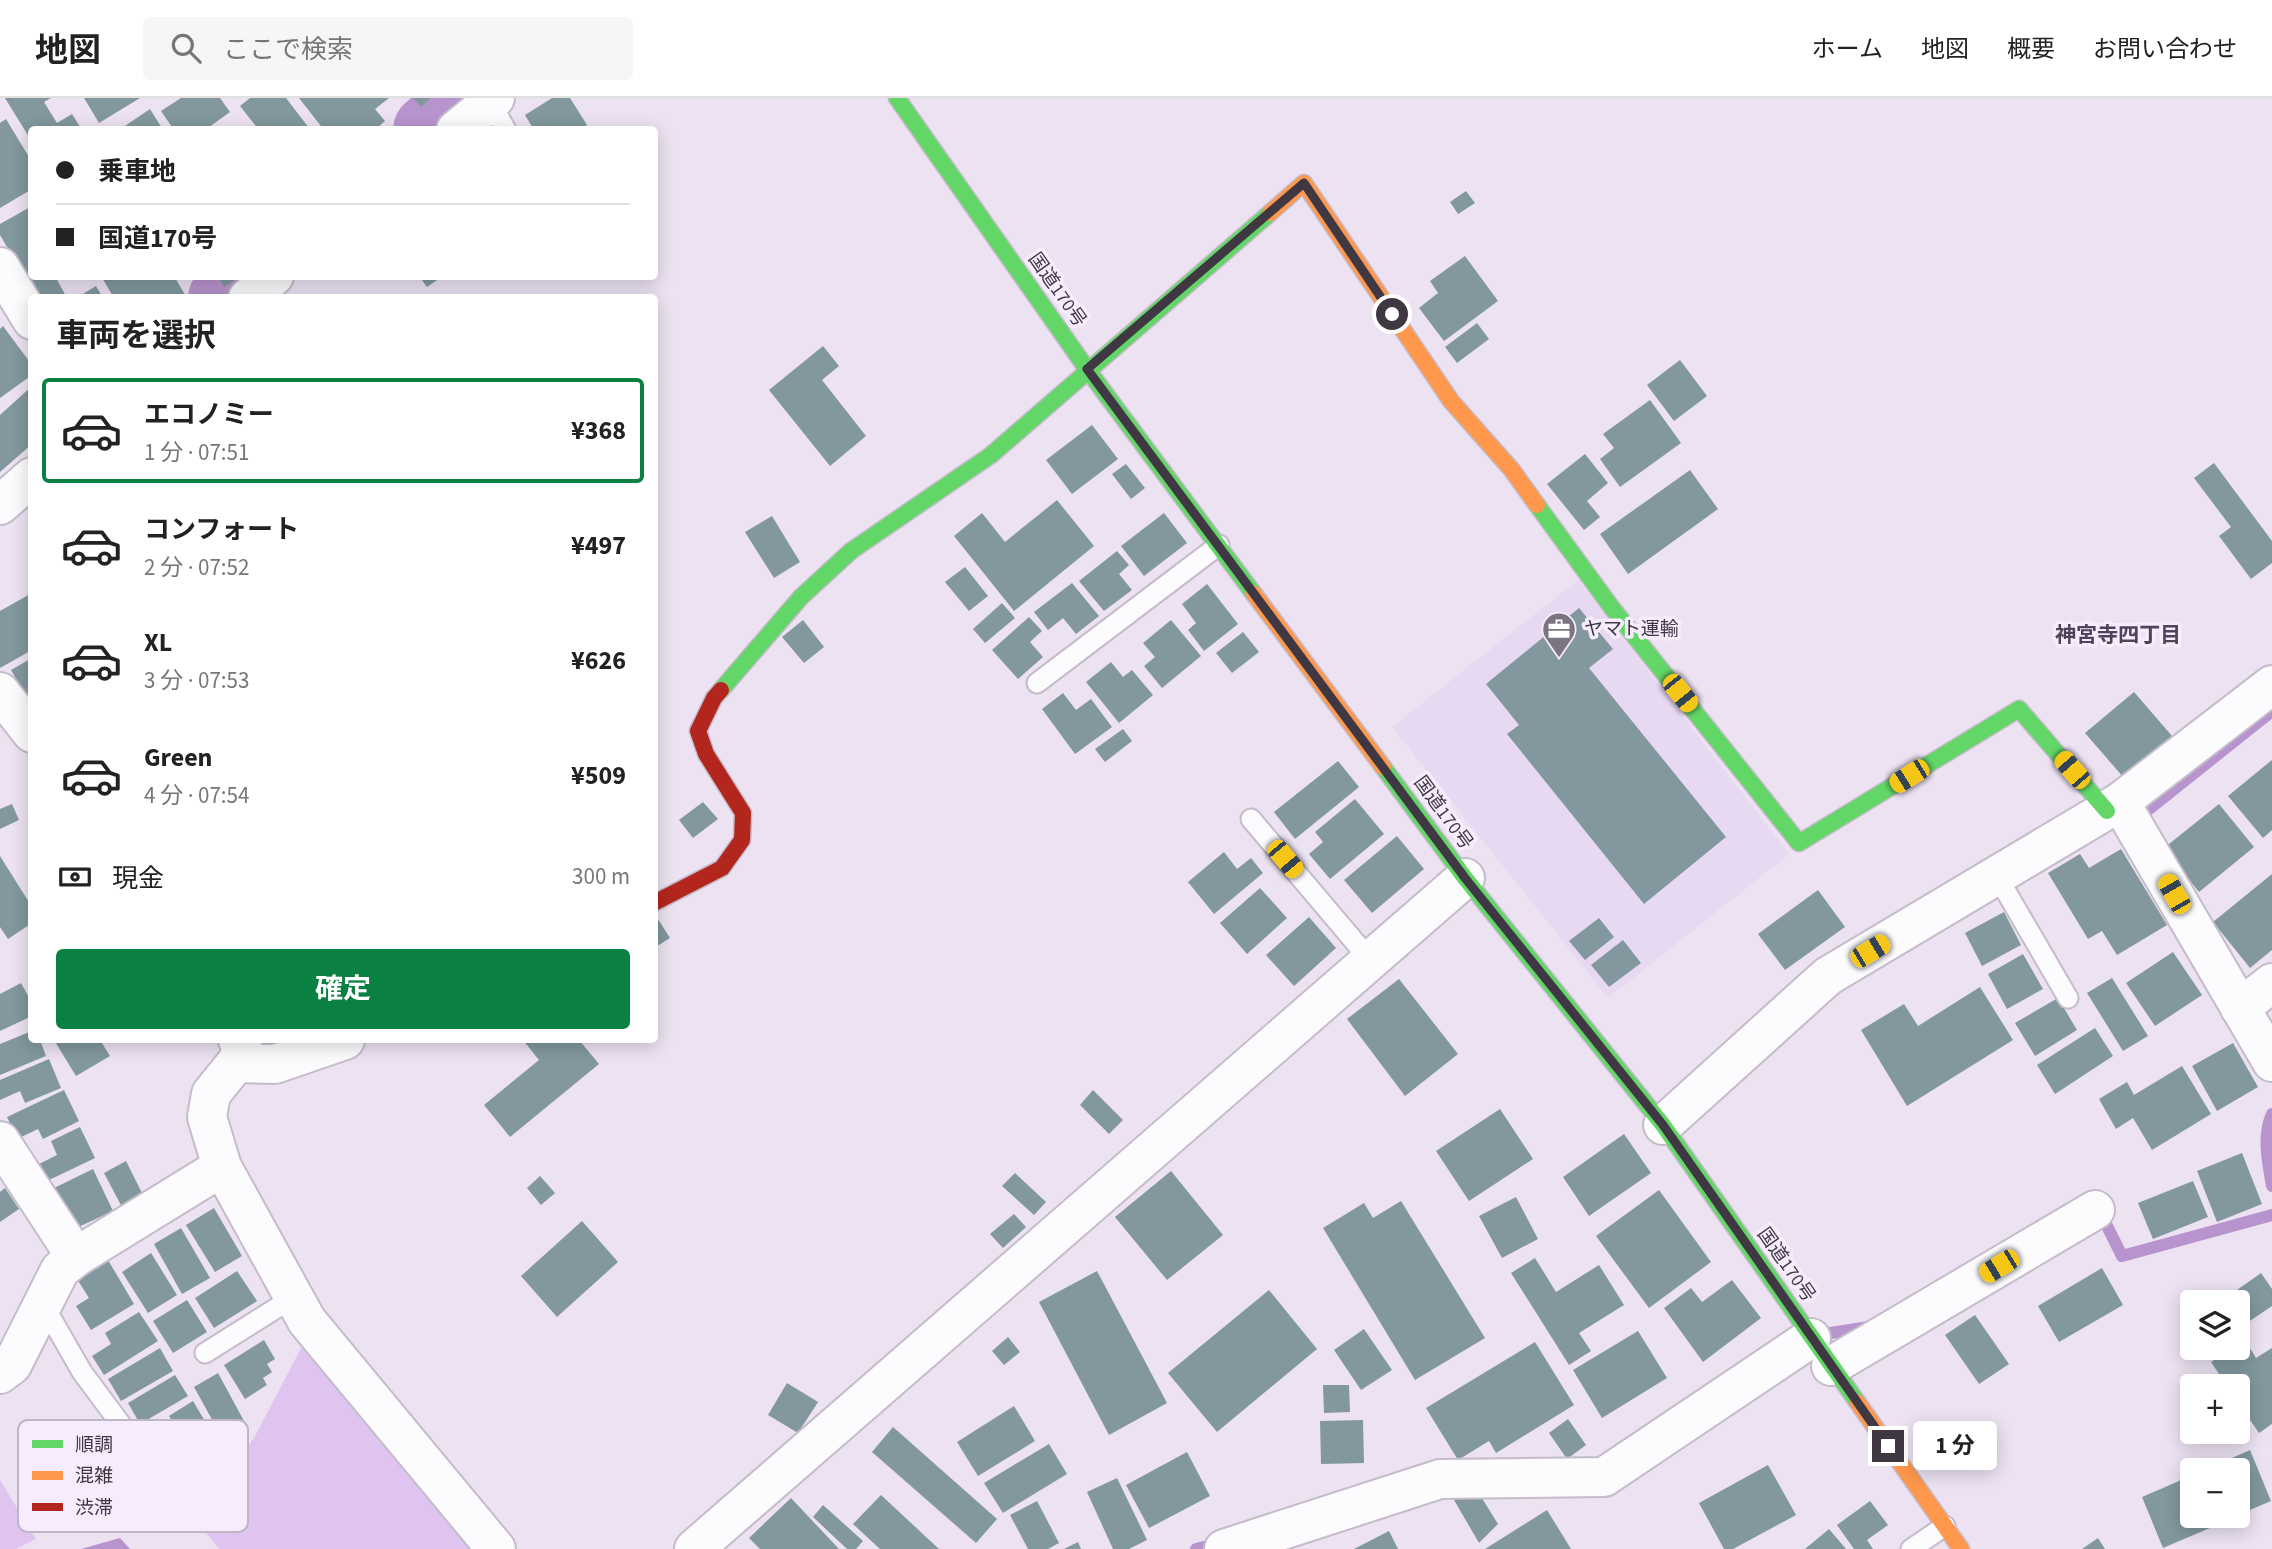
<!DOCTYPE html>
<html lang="ja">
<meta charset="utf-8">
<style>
body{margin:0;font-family:"Source Sans 3","Noto Sans JP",sans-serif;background:#f6f6f6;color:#222;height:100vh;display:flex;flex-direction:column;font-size:26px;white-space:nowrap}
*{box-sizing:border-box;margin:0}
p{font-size:23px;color:#767676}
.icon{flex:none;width:38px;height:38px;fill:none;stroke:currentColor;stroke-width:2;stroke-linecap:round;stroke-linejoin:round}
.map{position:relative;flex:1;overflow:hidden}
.side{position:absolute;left:28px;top:196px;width:630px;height:749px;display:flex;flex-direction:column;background:#fff;border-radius:7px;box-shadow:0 4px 18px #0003}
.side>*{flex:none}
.banner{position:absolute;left:28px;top:28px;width:630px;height:154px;border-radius:7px;box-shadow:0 4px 18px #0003;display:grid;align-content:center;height:154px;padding:0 28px;background:#fff}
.buttons{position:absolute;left:2180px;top:1192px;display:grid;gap:14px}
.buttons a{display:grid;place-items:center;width:70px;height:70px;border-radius:7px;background:#fff;box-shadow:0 4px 18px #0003;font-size:35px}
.end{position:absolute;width:32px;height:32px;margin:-16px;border:9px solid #3f3843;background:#fff;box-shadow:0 0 0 4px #fff}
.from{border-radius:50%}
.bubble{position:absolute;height:49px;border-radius:7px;background:#fff;box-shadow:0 4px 18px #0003;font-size:23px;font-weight:700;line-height:49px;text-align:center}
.car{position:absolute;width:21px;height:42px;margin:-21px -10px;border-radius:9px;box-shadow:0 0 5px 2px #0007;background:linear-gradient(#f5c518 24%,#345 0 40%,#f5c518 0 76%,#345 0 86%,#f5c518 0)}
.banner b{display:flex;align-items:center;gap:24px;height:66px;font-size:26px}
.banner b+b{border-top:2px solid #e0e0e0}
.banner i{width:18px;height:18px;background:#222}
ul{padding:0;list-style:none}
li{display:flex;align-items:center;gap:21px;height:105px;margin:0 14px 10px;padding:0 14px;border:4px solid transparent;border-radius:7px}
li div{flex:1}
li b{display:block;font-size:26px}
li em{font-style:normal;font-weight:700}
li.current{border-color:#0b8043}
li>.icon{width:63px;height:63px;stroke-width:1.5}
h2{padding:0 28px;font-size:32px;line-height:84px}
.pay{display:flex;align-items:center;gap:18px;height:77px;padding:0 28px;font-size:26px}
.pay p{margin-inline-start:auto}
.cta{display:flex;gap:14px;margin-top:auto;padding:14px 28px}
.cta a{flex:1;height:80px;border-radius:7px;background:#0b8043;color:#fff;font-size:28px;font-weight:700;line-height:80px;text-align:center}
header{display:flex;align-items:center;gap:42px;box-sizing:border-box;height:98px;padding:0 35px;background:#fff;border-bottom:2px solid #e0e0e0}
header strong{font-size:33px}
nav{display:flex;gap:38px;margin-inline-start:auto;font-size:24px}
.search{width:490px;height:63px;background:#f6f6f6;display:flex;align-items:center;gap:18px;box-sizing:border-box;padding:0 24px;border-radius:7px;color:#767676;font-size:26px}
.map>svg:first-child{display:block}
.built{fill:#e8d9f3}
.green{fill:#dec4ef}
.water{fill:#b894ce}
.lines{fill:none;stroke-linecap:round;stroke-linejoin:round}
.stream{stroke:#b894ce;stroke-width:12}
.river{stroke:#b894ce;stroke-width:72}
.building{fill:#82989e}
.lane-casing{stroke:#c4bcc9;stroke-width:23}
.street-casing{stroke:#c4bcc9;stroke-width:42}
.fast-casing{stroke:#c4bcc9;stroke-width:19}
.slow-casing{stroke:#c4bcc9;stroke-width:19}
.jam-casing{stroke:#c4bcc9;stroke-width:19}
.lane{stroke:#fcfbfd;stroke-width:19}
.street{stroke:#fcfbfd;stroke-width:38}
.fast{stroke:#63d668;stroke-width:16}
.slow{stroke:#ff974d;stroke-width:16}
.jam{stroke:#b3261e;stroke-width:16}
.route{stroke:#3f3843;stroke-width:9}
.labels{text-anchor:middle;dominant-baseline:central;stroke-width:7;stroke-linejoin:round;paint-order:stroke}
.street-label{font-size:19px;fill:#3f3843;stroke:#f6ecfd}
.poi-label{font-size:19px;fill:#3f3843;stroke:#f6ecfd;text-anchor:start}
.neighbourhood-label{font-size:21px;font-weight:bold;fill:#504359;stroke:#f6ecfd}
.key{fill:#f6ecfd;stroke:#bfb6c5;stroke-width:2}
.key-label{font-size:19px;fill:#3f3843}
</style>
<header>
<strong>地図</strong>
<div class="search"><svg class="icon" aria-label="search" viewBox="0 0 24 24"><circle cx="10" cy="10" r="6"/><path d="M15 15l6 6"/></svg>ここで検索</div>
<nav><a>ホーム</a><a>地図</a><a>概要</a><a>お問い合わせ</a></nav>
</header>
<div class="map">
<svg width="2272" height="1451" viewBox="0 0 2272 1451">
<rect width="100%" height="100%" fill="#ece2f2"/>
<polygon class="built" points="1578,482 1789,756 1608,900 1392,629"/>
<g class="green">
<polygon points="308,1237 484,1451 219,1451 192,1417 254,1340"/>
<polygon points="0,1382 36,1441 16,1451 0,1451"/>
</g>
<polygon class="water" points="120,1440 130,1451 81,1451"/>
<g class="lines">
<g class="stream">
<polyline points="2134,723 2272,613"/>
<path d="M2272,1016C2262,1037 2268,1066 2272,1088"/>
<polyline points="2099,1112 2122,1158 2272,1117"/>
<polyline points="1818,1237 1869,1229"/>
<polyline points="1196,1451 1220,1445"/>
</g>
<g class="river">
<polyline points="429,32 467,0"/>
<polyline points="224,200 249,178"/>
</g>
</g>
<g class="building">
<polygon points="5,0 51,0 44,4 57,25 72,16 82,32 32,32 32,44"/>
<polygon points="84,0 140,0 99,25"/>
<polygon points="181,0 220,0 230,14 205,32 174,32 161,13"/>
<polygon points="250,0 286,0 309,30 259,32 240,8"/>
<polygon points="299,0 389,0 375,11 385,23 375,32 324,32"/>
<polygon points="413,0 431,0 421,9"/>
<polygon points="552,0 570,0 587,27 580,32 534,32 525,17"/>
<polygon points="150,11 163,32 119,32"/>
<polygon points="6,21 32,64 32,91 0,110 0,25"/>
<polygon points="1466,93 1475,105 1458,116 1450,104"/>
<polygon points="32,108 32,178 55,178 67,200 37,200 0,137 0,126"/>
<polygon points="1465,158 1498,203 1444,243 1419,210 1438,195 1430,183"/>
<polygon points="101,178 174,178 187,200 114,200"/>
<polygon points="218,178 240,178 224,189"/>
<polygon points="419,178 443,178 427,189"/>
<polygon points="96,188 103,200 76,200"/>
<polygon points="1477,225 1489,241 1457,265 1445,249"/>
<polygon points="3,228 32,267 32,277 0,300 0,231"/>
<polygon points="823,248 839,268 822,282 866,338 830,368 769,292"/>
<polygon points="1680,262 1707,298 1674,323 1647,287"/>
<polygon points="32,288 32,346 0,374 0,317"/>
<polygon points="1650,302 1681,345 1620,389 1600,361 1614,350 1603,336"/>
<polygon points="1092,327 1118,361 1072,396 1046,362"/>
<polygon points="1585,356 1608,385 1587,403 1600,419 1584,432 1547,386"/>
<polygon points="2214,365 2272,443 2272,465 2251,481 2219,438 2231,429 2194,380"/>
<polygon points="1126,366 1145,390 1131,401 1112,376"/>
<polygon points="1690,372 1718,411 1628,476 1600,436"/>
<polygon points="1057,402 1094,448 1014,513 954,438 982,415 1005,444"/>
<polygon points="1164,415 1187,445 1144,478 1121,448"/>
<polygon points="772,418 800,464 774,480 745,434"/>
<polygon points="1117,453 1129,467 1119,476 1132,492 1104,513 1079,483"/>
<polygon points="965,469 988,498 969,513 945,484"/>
<polygon points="1072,485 1099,518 1076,536 1063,520 1048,532 1034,514"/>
<polygon points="1207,486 1238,526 1204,553 1188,532 1196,525 1182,506"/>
<polygon points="32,495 32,552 0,570 0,513"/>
<polygon points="1002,505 1015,520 985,545 973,531"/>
<polygon points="1579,510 1613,551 1589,570 1726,739 1644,806 1507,636 1519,627 1486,586"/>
<polygon points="1029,519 1042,533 1030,544 1043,559 1018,581 992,552"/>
<polygon points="803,522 824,549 804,565 782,539"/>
<polygon points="1171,522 1201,558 1162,590 1144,568 1155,559 1143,545"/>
<polygon points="1243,534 1259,554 1232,575 1216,555"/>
<polygon points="32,560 32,609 11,572"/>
<polygon points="1111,564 1123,579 1132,572 1153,597 1119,625 1086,584"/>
<polygon points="2134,594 2172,638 2124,680 2085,635"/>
<polygon points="1063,595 1076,612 1091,601 1112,629 1075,656 1042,611"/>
<polygon points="1123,631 1132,643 1105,664 1095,651"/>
<polygon points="2272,662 2272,732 2263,740 2228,698"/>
<polygon points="1338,663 1359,689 1295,741 1274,714"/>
<polygon points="1355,701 1384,736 1330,781 1309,756 1323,744 1315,734"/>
<polygon points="703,704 718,721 693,740 679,722"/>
<polygon points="12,706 19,722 0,731 0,711"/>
<polygon points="2219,706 2254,749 2199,794 2164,750"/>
<polygon points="1397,738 1424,771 1372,815 1344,782"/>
<polygon points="2121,751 2167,827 2117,857 2102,833 2088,841 2048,775 2080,756 2089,770"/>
<polygon points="1224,754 1237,771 1251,760 1263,775 1214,816 1188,784"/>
<polygon points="0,758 32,809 32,825 8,841 0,829"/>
<polygon points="2272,776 2272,852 2250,870 2213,824"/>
<polygon points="1260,790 1287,820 1247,856 1220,825"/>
<polygon points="1818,792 1845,829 1785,872 1758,836"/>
<polygon points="2004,814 2021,847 1982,868 1965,835"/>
<polygon points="1309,819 1336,850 1294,888 1266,857"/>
<polygon points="1599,820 1614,839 1585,862 1569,843"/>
<polygon points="658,821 670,840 654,850 654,823"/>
<polygon points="1623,842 1641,865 1609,889 1591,867"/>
<polygon points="2173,854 2202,897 2155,928 2126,885"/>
<polygon points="2023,856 2043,891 2007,911 1988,876"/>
<polygon points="2112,880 2148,938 2123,953 2087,895"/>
<polygon points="1399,881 1458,956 1405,998 1347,921"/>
<polygon points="21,885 32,905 32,918 0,933 0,896"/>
<polygon points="1980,889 2013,942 1907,1008 1861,932 1904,906 1918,928"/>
<polygon points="2058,900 2077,932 2035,958 2015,925"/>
<polygon points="2095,930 2113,958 2055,996 2037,967"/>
<polygon points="32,933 32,942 40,942 46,958 0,977 0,946"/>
<polygon points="54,942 100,942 110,958 76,978"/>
<polygon points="523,942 579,942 599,966 510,1039 484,1007 539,962"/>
<polygon points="2233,945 2258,989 2217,1013 2192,968"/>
<polygon points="49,961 61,990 25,1005 20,993 0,1002 0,982"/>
<polygon points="2182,968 2211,1016 2152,1052 2133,1020 2116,1031 2099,1001 2127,984 2134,997"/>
<polygon points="64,992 79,1023 43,1041 38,1031 17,1041 7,1019"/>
<polygon points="1093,992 1123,1022 1109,1036 1080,1007"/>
<polygon points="1500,1011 1533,1061 1469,1103 1436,1053"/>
<polygon points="80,1029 95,1060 47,1083 39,1066 57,1057 51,1043"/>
<polygon points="1624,1036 1651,1075 1589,1118 1563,1079"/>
<polygon points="2242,1055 2262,1106 2217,1124 2197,1073"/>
<polygon points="126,1063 144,1099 123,1111 104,1075"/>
<polygon points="93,1071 113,1113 74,1131 54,1090"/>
<polygon points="1171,1073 1223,1137 1167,1182 1115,1119"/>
<polygon points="1015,1075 1046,1104 1034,1117 1002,1088"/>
<polygon points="540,1078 555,1095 541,1107 527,1090"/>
<polygon points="2193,1083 2208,1119 2153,1141 2138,1105"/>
<polygon points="5,1090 19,1111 0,1124 0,1094"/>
<polygon points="1659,1092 1711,1164 1649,1210 1596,1138"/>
<polygon points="1516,1099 1538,1141 1502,1160 1479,1118"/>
<polygon points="1401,1103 1485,1240 1415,1282 1323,1130 1364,1105 1373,1120"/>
<polygon points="214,1110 242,1158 215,1174 186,1127"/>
<polygon points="1014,1116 1026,1129 1003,1150 990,1136"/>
<polygon points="582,1123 618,1164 557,1219 521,1178"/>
<polygon points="181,1130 210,1180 182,1196 154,1146"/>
<polygon points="151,1155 177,1197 148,1215 122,1174"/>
<polygon points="1535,1160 1556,1194 1599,1167 1624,1207 1579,1235 1591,1253 1569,1267 1511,1175"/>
<polygon points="108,1162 134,1206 91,1232 76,1208 89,1200 77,1181"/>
<polygon points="2102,1170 2123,1207 2059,1244 2038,1208"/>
<polygon points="237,1173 257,1203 214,1230 195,1200"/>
<polygon points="1097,1173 1167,1305 1109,1337 1039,1204"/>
<polygon points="2261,1175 2272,1191 2272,1208 2238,1231 2238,1204 2220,1204"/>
<polygon points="1732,1182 1761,1220 1703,1264 1664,1210 1691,1190 1702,1204"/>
<polygon points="1269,1192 1317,1251 1217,1334 1168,1275"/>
<polygon points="187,1202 207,1234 173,1255 153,1223"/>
<polygon points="139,1214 158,1243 104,1277 92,1258 111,1246 105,1235"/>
<polygon points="1975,1217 2009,1266 1979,1286 1945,1237"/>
<polygon points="1364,1231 1392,1272 1361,1292 1334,1252"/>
<polygon points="1638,1233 1667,1280 1602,1320 1573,1272"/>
<polygon points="1008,1239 1020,1254 1004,1267 992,1253"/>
<polygon points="264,1242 275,1261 267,1266 272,1274 263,1280 267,1287 245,1301 224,1267"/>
<polygon points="2245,1242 2256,1260 2272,1250 2272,1326 2259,1335 2238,1304 2238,1288 2227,1288 2211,1264 2233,1250 2238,1250 2238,1246"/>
<polygon points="1535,1244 1574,1307 1496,1355 1489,1343 1458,1362 1426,1310"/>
<polygon points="160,1250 173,1273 121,1303 108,1281"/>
<polygon points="218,1275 244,1323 220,1336 194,1289"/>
<polygon points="175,1277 188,1298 140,1326 128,1305"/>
<polygon points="787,1285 818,1304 798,1335 768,1317"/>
<polygon points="1323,1287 1349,1287 1350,1314 1324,1315"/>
<polygon points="193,1303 227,1360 202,1375 169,1318"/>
<polygon points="1014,1308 1035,1343 978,1378 957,1344"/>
<polygon points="1568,1321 1586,1347 1567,1361 1549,1335"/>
<polygon points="1363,1322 1364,1365 1321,1366 1320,1323"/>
<polygon points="893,1329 997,1421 976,1445 872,1354"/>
<polygon points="1049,1346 1067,1376 1003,1415 984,1385"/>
<polygon points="2250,1352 2271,1403 2238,1417 2238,1372 2205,1372"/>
<polygon points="1187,1354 1210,1398 1149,1430 1126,1387"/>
<polygon points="1768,1367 1796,1417 1733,1451 1724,1451 1699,1405"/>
<polygon points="2193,1377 2193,1418 2238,1418 2163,1450 2142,1399"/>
<polygon points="1117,1380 1147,1442 1129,1451 1113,1451 1087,1394"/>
<polygon points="1475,1389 1498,1426 1479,1445 1454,1402"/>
<polygon points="881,1397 939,1451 880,1451 853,1426"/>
<polygon points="791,1400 839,1451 760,1451 749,1440"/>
<polygon points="1037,1403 1059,1445 1048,1451 1028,1451 1010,1417"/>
<polygon points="1870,1403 1888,1427 1867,1442 1873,1451 1854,1451 1837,1427"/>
<polygon points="823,1407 863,1443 856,1451 847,1451 813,1419"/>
<polygon points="1547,1412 1571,1451 1485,1451"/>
<polygon points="1829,1431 1846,1451 1805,1451"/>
<polygon points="1389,1433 1398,1451 1354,1451"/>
<polygon points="2098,1440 2105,1451 2082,1451"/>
<polygon points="1078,1444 1081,1451 1064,1451"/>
</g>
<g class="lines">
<g class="lane-casing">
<g id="lane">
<polyline points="490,3 506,32"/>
<polyline points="1037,585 1219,447"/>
<polyline points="1251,721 1371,863"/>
<polyline points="1997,778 2068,900"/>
<polyline points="43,1206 82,1274 134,1344"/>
<polyline points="205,1255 294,1199"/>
<polyline points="1911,1451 1945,1428"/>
</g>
</g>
<g class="street-casing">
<g id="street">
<polyline points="456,32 495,0"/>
<polyline points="0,169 32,222"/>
<polyline points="248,200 274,178"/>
<polyline points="0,407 32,379"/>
<polyline points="0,594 32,635"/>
<polyline points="2120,704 2272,964"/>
<polyline points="2240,910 2272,885"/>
<polyline points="238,942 243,951 236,965 211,996 207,1019 222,1069 307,1223 496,1451"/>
<polyline points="236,965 275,966 345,942"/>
<polyline points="1663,1027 1828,878 2120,704 2272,587"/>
<polyline points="0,1043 76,1159"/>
<polyline points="1831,1268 2095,1112"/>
<polyline points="0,1276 12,1267 60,1172 76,1159 222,1069"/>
<polyline points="694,1451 1465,780"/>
<polyline points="1224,1451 1440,1381 1604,1379 1811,1240"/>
</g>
</g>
<g class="fast-casing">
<g id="fast">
<polyline points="897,0 1087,271 1254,496"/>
<polyline points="1537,407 1612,510 1799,745 2019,611 2107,713"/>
<polyline points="721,592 801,499 851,453 991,357 1270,115"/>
<polyline points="1383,669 1465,780 1663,1027 1858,1305"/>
</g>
</g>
<g class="slow-casing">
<g id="slow">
<polyline points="1270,115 1304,85 1451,303 1512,372 1537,407"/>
<polyline points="1254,496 1383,669"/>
<polyline points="1858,1305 1961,1451"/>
</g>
</g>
<g class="jam-casing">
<polyline id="jam" points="654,805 722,770 742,742 743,715 706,656 698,633 714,600 721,592"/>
</g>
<use href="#lane" class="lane"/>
<use href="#street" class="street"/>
<use href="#fast" class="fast"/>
<use href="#slow" class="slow"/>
<use href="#jam" class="jam"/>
</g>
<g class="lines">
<polyline class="route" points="1392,216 1304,85 1087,271 1465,780 1663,1027 1888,1348"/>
</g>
<defs>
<g id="office-pin" transform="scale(1.75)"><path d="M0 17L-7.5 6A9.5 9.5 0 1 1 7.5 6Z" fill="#7c7480" stroke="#f6ecfd"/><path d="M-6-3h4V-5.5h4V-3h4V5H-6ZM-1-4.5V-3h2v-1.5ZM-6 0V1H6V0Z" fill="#fff"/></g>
</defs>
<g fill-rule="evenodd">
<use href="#office-pin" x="1559" y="531"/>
</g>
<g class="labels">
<g class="street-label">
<text transform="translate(1057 192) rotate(55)">国道170号</text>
<text transform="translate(1443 715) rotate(54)">国道170号</text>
<text transform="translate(1786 1167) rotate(55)">国道170号</text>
</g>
<g class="poi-label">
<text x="1584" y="531">ヤマト運輸</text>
</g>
<g class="neighbourhood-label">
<text x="2118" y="537">神宮寺四丁目</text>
</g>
</g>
<rect x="18" y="1322" width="230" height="112" rx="10" class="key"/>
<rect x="32" y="1342" width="31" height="8" fill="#63d668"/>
<rect x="32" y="1373" width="31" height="9" fill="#ff974d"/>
<rect x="32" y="1405" width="31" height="8" fill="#b3261e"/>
<g class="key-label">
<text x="75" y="1353">順調</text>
<text x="75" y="1384">混雑</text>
<text x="75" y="1416">渋滞</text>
</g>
</svg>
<div class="buttons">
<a><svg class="icon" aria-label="layers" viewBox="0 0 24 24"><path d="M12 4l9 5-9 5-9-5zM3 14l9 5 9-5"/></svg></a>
<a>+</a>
<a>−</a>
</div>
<i class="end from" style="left:1392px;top:216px"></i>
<i class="end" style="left:1888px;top:1348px"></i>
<div class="bubble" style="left:1913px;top:1323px;width:84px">1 分</div>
<i class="car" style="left:1680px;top:595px;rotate:141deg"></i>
<i class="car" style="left:2072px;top:672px;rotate:319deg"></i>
<i class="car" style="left:1909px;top:678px;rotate:238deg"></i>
<i class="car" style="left:1285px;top:761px;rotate:140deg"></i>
<i class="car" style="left:2174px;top:796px;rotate:330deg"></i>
<i class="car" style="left:1870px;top:853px;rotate:59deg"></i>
<i class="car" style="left:1999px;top:1168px;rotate:239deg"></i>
<div class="banner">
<b><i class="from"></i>乗車地</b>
<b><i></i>国道170号</b>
</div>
<section class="side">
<h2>車両を選択</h2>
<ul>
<li class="current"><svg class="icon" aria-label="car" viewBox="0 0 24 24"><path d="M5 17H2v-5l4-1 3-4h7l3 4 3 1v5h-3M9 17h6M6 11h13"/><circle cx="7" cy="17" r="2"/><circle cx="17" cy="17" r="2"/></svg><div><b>エコノミー</b><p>1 分 · 07:51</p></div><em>¥368</em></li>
<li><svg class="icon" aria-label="car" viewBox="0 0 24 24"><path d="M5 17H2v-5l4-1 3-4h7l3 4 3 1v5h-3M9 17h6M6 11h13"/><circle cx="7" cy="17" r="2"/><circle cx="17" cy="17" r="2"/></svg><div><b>コンフォート</b><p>2 分 · 07:52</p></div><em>¥497</em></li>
<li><svg class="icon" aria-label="car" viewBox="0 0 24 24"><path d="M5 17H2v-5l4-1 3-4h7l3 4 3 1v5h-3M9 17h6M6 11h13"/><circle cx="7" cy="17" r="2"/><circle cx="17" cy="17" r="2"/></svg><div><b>XL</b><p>3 分 · 07:53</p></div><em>¥626</em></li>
<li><svg class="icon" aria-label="car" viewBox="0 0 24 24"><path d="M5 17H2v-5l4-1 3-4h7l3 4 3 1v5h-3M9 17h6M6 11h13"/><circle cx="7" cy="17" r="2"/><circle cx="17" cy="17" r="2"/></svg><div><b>Green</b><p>4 分 · 07:54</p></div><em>¥509</em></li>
</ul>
<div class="pay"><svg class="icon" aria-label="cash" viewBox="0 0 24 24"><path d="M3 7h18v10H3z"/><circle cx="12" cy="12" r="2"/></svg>現金<p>300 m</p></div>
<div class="cta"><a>確定</a></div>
</section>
</div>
